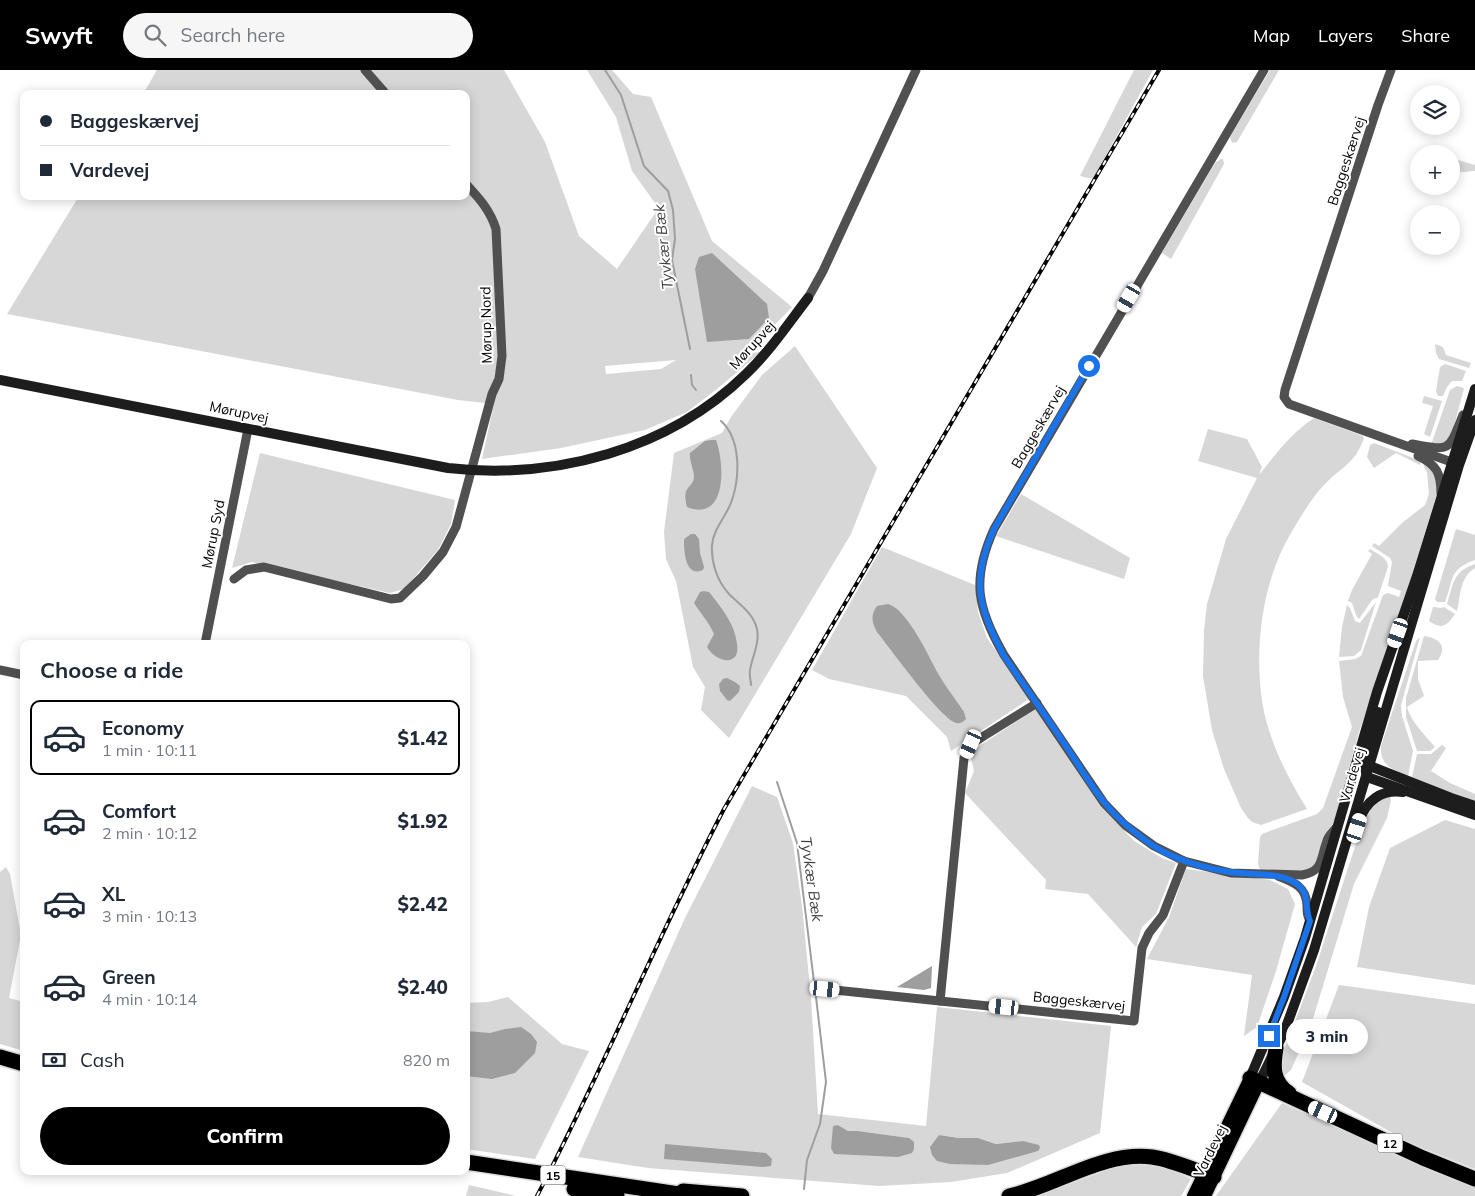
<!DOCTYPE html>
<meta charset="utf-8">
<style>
body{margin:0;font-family:Mulish,sans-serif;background:#f6f6f7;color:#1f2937;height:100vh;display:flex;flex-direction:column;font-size:19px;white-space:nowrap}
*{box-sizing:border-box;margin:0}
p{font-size:16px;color:#747a83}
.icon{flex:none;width:28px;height:28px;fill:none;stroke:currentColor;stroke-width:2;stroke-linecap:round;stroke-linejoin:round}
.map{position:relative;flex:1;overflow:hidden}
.details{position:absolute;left:20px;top:570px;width:450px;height:535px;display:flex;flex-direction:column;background:#fff;border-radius:10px;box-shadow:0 2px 12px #0003}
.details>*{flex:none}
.guide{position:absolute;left:20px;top:20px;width:450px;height:110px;border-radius:10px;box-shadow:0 2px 12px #0003;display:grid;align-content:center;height:110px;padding:0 20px;background:#fff}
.fabs{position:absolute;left:1410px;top:15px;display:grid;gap:10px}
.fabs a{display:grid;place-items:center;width:50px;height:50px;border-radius:50%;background:#fff;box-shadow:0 2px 12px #0003;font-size:25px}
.end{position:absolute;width:22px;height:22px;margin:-11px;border:6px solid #1a73e8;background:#fff;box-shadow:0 0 0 2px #fff}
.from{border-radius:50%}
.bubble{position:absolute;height:35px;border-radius:18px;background:#fff;box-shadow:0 2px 12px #0003;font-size:16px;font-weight:800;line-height:35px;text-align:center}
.car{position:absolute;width:15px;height:30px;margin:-15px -8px;border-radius:6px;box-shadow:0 0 4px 1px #0007;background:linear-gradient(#fff 24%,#345 0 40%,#fff 0 76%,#345 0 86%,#fff 0)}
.guide b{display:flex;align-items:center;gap:18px;height:48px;font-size:19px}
.guide b+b{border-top:1px solid #e0e1e3}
.guide i{width:12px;height:12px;background:#1f2937}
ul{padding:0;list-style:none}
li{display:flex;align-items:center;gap:15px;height:75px;margin:0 10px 8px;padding:0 10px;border:2px solid transparent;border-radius:10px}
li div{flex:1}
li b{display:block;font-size:19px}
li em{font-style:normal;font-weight:800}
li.selected{border-color:#000}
li>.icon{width:45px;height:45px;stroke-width:1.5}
h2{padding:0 20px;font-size:22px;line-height:60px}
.pay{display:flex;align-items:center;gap:12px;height:55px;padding:0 20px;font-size:19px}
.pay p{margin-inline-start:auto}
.primary-button{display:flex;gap:10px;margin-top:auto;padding:10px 20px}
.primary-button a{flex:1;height:58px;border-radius:30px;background:#000;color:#fff;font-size:20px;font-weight:800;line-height:58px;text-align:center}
header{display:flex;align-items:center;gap:30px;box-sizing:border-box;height:70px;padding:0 25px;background:#000;color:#fff}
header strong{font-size:24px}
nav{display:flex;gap:28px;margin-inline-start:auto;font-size:18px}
.search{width:350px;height:45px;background:#f6f6f7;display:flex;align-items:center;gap:12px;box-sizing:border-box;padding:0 18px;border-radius:28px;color:#747a83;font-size:19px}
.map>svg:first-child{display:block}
.green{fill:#d7d7d7;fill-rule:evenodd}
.water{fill:#9e9e9e}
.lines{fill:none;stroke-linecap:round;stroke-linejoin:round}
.stream{stroke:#9e9e9e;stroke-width:2}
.primary-casing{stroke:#dbdbdb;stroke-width:15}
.highway-casing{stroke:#dbdbdb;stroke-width:18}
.street{stroke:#505050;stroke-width:9}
.secondary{stroke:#1d1d1d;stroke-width:10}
.primary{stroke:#000;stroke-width:12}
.highway{stroke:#000;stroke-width:15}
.rail-casing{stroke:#000;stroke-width:4}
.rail{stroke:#fff;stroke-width:2;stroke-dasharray:5.5;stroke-linecap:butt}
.route{stroke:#1a73e8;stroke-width:6}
.labels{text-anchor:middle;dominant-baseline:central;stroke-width:4;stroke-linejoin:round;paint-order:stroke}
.shield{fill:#fff;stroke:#4c4c4c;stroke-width:1}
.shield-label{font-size:12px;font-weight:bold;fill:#000}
.street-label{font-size:14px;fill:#000;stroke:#fff}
.water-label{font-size:15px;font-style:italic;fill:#3f3f3f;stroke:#fff}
</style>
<header>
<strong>Swyft</strong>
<div class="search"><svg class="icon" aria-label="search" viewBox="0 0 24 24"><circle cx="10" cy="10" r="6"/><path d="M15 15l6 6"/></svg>Search here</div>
<nav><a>Map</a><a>Layers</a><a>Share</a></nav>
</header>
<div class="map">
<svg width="1475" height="1126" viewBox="0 0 1475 1126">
<rect width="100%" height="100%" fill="#fff"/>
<g class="green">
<path d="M157,0H504L545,72L579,166L617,199L656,142L655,133L632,101L616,47L587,0H612L633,24L651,27L712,171L792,237L748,283L761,282L717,319L687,342L645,360L561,378L482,389L494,334L458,330L7,244L79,126H466V24H143ZM676,290L661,299L606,304L605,296Z"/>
<polygon points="1134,0 1153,0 1093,109 1080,106"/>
<polygon points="1270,0 1279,0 1237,72 1232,73 1230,67"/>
<polygon points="1451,88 1475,95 1475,101 1451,103"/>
<polygon points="1221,89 1223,89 1224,94 1171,189 1162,183 1215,93"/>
<polygon points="1435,274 1443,277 1446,285 1471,293 1469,298 1439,289 1436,283"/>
<polygon points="795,276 877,398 851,464 729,668 701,640 705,617 693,597 676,511 666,489 664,462 674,383 722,363 731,347 762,305"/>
<polygon points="1445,294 1466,301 1462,311 1452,311 1447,317 1443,326 1438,326 1436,321 1440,297"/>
<polygon points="1457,316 1464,318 1451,368 1448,372 1431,375 1450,320"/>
<polygon points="1424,326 1442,331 1430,367 1424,364 1433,336 1422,333"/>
<path d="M1314,348L1363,366L1364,368C1355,394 1342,396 1325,414C1313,426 1303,443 1294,458C1263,507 1254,573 1262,631C1268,669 1287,707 1307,739L1261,755L1252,752L1248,748L1241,738L1224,699L1212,660L1203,606L1204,560L1207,534L1226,469L1257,408L1198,391L1208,359L1247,369L1262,397L1259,405C1276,384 1291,363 1314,348Z"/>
<polygon points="1374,373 1421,391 1420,395 1396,383 1374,398 1367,387 1370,375"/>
<polygon points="260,383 455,430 451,454 438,480 404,519 390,523 252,492 232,498"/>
<polygon points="1425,392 1434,400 1439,417 1412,505 1359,662 1335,749 1327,765 1319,790 1308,801 1262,800 1259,798 1258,793 1260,767 1262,764 1317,744 1323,738 1352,657 1343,627 1339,591 1355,589 1361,586 1383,525 1388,523 1399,527 1401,521 1388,516 1392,492 1390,488 1372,476 1374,473 1379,476 1402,453 1425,435 1429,424 1427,402 1424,397"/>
<polygon points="1021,424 1130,488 1124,509 996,466"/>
<path d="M1456,459L1475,465V490C1448,500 1454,509 1445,532H1437L1435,529Z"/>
<polygon points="882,477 975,515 978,542 987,568 1029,629 951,681 947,667 906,626 829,609 812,600"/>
<path d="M1370,479C1377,484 1388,487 1388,497L1378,527L1372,530L1359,549L1356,545L1352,533L1348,531L1352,520L1372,484L1368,481Z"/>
<path d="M1475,494V498C1459,508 1461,525 1457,541L1447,534C1453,515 1453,501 1475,494Z"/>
<polygon points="1376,532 1361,580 1354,586 1339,587 1342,557 1347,535 1350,538 1355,551 1360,553"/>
<path d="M1433,537L1441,538L1444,537L1455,544C1447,556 1442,560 1429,551Z"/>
<path d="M1424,566C1439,568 1448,576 1438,590L1418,591V609L1424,626L1407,637C1411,652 1425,665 1435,677L1430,681H1417L1406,647V628Z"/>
<path d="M1420,567L1401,635L1402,646L1413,681L1408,706C1392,699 1380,696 1381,676L1416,571Z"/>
<polygon points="1035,639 1100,735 1134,771 1162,788 1176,793 1156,844 1142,857 1136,877 1088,824 1045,819 1046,810 965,723 974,701 971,688 975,679"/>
<polygon points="1442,675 1446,678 1431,701 1450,713 1475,724 1475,731 1447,722 1412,707 1417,684 1431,684"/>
<path d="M752,716L777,727L793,773L802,836L811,928L818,1044L926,1056L937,937L1111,956L1100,1063L1007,1103L951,1112L879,1116L648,1098L578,1087L685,848ZM838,1055L848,1061H858L908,1068L863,1084H834ZM939,1065L959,1068H978L996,1074L1023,1071L988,1095L972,1093Z"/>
<path d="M1390,726L1391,730L1387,748L1354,814L1312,952L1291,1000L1283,1007L1280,991L1315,899L1365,746C1372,735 1378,730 1390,726Z"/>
<polygon points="1445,750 1475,759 1475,915 1357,897 1369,837 1390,778"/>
<polygon points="6,797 10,804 21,865 9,928 24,932 24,981 0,974 0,802"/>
<polygon points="1186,799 1270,810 1288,819 1295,834 1276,901 1257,957 1244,966 1252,905 1147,889 1169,847"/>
<polygon points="1339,915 1475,934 1475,1099 1412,1074 1302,1012"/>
<polygon points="508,927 562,974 589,981 535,1089 466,1079 466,933 488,932"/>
<polygon points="1282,1033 1449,1108 1475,1116 1475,1126 1216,1126"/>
<polygon points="1142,1093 1168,1097 1191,1109 1181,1126 1035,1126 1121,1095"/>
<polygon points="469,1115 516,1126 466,1126"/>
</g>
<g class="water">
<polygon points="712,183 767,234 769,248 749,269 707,272 695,199 699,187"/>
<path d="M711,370H716C725,394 727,453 687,437C681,415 693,419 694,407C694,399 689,391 690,383L705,371Z"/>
<path d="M691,464H695L699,469L700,483L704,497L703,500C685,508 684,481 684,469Z"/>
<path d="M704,521L709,522C721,537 735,554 737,574C741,598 715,592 707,577L714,564C709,552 701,544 694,533L700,522Z"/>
<path d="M888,534C905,538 926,580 934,596C942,612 954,627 964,642L966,649C963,652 960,654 956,653C940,648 890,578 877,562C872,552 870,546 877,536Z"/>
<polygon points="727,608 735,612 740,616 739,622 730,631 727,630 720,621 719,614 723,609"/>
<polygon points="932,896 931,918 924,920 897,917"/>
<polygon points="521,957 531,964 537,972 535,983 515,1003 492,1009 466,1006 466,961 490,963 505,959"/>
<polygon points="838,1055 848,1061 858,1061 909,1068 914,1072 914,1079 912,1083 898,1087 834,1084 831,1078 833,1056"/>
<polygon points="939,1065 959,1068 978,1068 996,1074 1023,1071 1039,1075 1040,1078 1038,1081 988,1095 950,1094 937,1091 932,1085 930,1077"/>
<polygon points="665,1074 766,1083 772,1089 771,1096 763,1097 664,1089"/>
</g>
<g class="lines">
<g class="stream">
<polyline points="605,0 621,25 644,96 668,121 673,140 675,169 672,190 690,279"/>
<polyline points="691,305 692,315 696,320"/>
<path d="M721,351C741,369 740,406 732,430C727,446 713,459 712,475C711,492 717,511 729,524C740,535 753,543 757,559C760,573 752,587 750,600C749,605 751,611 751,615"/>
<polyline points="777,712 797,773 814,912"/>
<polyline points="804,1119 807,1090 820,1054 826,1012 816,927"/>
</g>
<g class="primary-casing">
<g id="primary">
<polyline points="1193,1126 1250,1008"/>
<polyline points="1205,1126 1259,1013"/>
</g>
</g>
<g class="highway-casing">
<g id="highway">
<path d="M1276,978C1273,996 1272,1012 1289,1023"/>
<polyline points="0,987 24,994"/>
<polyline points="1250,1008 1423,1088 1475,1109"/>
<polyline points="466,1092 692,1126"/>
<polyline points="574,1119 617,1126"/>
<polyline points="683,1121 742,1126"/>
<path d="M1009,1126C1056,1116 1102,1081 1152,1087C1173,1090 1194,1100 1214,1107"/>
</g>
</g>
<g class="street">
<polyline points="365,0 386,24"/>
<path d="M1264,0L994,459C971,510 977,538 1004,585L1104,733L1125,755L1154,776L1184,791L1231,803L1302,805C1324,801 1320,789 1327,771C1328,766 1333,762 1336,758"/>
<polyline points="1391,0 1378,35 1285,320 1284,327 1289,334 1457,394"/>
<polyline points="808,228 823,201 916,0"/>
<path d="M1412,374C1451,381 1448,382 1463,345"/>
<path d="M1418,386C1437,395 1441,403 1441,424"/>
<path d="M234,509L246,500L264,497L391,529L400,528L423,506L443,482L456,457L492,324L499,309L502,286L496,159C490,140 479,128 466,114"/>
<polyline points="205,574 248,359"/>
<polyline points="0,600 24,605"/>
<polyline points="1037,633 971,674 964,688 940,931 1134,951 1142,878 1149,863 1163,845 1184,791"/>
<path d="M1278,806C1293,812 1306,816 1307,835C1307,842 1307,845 1310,851"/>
<polyline points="825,919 940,931"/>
</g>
<g class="secondary">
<path d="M0,310L448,398C555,410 668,380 746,304C770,281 788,254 808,228"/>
<polyline points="1378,642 1364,692 1367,707 1475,745"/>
<polyline points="1364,697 1370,696 1451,728 1475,736"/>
<path d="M1359,751C1366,731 1381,719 1403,722"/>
<polyline points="1250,1008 1284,927 1305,868 1377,622 1417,506 1475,319"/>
<polyline points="1259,1013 1285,960 1314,880 1459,395 1475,350"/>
</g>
<use href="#primary" class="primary"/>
<use href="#highway" class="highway"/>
<g class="rail-casing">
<path id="rail" d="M537,1126C603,999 658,866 724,739L1159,0"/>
</g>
<use href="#rail" class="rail"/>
</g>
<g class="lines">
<path class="route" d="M1089,296L994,459C971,510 978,537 1004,586C1025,616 1047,648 1068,679C1080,697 1091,716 1104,732C1117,749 1135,763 1152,775C1175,790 1204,798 1230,802C1250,805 1289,801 1302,819C1309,828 1305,841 1310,851L1284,927L1269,966"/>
</g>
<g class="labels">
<g class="shield">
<rect x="1377.5" y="1063.5" width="25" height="19" rx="4"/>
<rect x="540.5" y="1095.5" width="25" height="19" rx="4"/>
</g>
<g class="shield-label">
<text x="1390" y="1073">12</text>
<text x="553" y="1105">15</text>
</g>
<g class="street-label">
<text transform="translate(1346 91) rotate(-72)">Baggeskærvej</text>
<text transform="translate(486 255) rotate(-91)">Mørup Nord</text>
<text transform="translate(752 275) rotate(-48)">Mørupvej</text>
<text transform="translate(239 342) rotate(12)">Mørupvej</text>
<text transform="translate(1038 357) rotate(-60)">Baggeskærvej</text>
<text transform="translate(213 464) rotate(-79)">Mørup Syd</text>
<text transform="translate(1352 705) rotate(-73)">Vardevej</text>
<text transform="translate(1079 931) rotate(6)">Baggeskærvej</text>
<text transform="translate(1210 1081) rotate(-64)">Vardevej</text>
</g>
<g class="water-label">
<text transform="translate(663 177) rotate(-96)">Tyvkær Bæk</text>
<text transform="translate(812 809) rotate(82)">Tyvkær Bæk</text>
</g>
</g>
</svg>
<div class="fabs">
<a><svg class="icon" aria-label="layers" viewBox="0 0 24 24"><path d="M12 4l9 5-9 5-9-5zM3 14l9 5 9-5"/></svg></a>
<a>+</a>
<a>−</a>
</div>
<i class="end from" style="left:1089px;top:296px"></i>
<i class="end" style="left:1269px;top:966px"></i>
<div class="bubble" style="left:1286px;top:949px;width:82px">3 min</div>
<i class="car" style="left:1129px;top:228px;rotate:210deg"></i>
<i class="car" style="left:1398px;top:563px;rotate:199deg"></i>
<i class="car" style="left:971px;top:674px;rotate:204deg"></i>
<i class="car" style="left:1357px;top:758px;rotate:18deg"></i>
<i class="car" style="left:825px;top:919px;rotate:96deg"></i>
<i class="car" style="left:1004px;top:937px;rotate:276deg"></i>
<i class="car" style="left:1323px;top:1042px;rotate:295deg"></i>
<div class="guide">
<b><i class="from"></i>Baggeskærvej</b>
<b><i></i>Vardevej</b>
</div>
<section class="details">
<h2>Choose a ride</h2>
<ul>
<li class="selected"><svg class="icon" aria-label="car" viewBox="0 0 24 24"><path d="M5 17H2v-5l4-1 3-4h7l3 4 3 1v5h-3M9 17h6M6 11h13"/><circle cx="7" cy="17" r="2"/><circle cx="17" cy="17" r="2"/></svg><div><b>Economy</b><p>1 min · 10:11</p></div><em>$1.42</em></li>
<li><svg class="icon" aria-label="car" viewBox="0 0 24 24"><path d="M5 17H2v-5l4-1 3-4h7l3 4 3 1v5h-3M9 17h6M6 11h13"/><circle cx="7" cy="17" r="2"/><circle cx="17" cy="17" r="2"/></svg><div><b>Comfort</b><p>2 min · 10:12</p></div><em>$1.92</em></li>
<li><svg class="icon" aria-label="car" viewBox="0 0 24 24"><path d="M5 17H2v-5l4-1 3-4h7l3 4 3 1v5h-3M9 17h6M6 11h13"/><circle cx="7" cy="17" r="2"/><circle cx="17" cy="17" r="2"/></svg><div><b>XL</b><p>3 min · 10:13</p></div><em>$2.42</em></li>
<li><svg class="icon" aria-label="car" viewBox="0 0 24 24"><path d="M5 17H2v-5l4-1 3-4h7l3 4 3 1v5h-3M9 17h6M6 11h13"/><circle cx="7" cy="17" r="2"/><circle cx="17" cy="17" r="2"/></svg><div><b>Green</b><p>4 min · 10:14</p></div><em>$2.40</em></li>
</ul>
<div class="pay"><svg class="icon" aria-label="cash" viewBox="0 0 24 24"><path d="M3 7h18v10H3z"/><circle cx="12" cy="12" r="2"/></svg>Cash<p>820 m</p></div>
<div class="primary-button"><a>Confirm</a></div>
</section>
</div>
